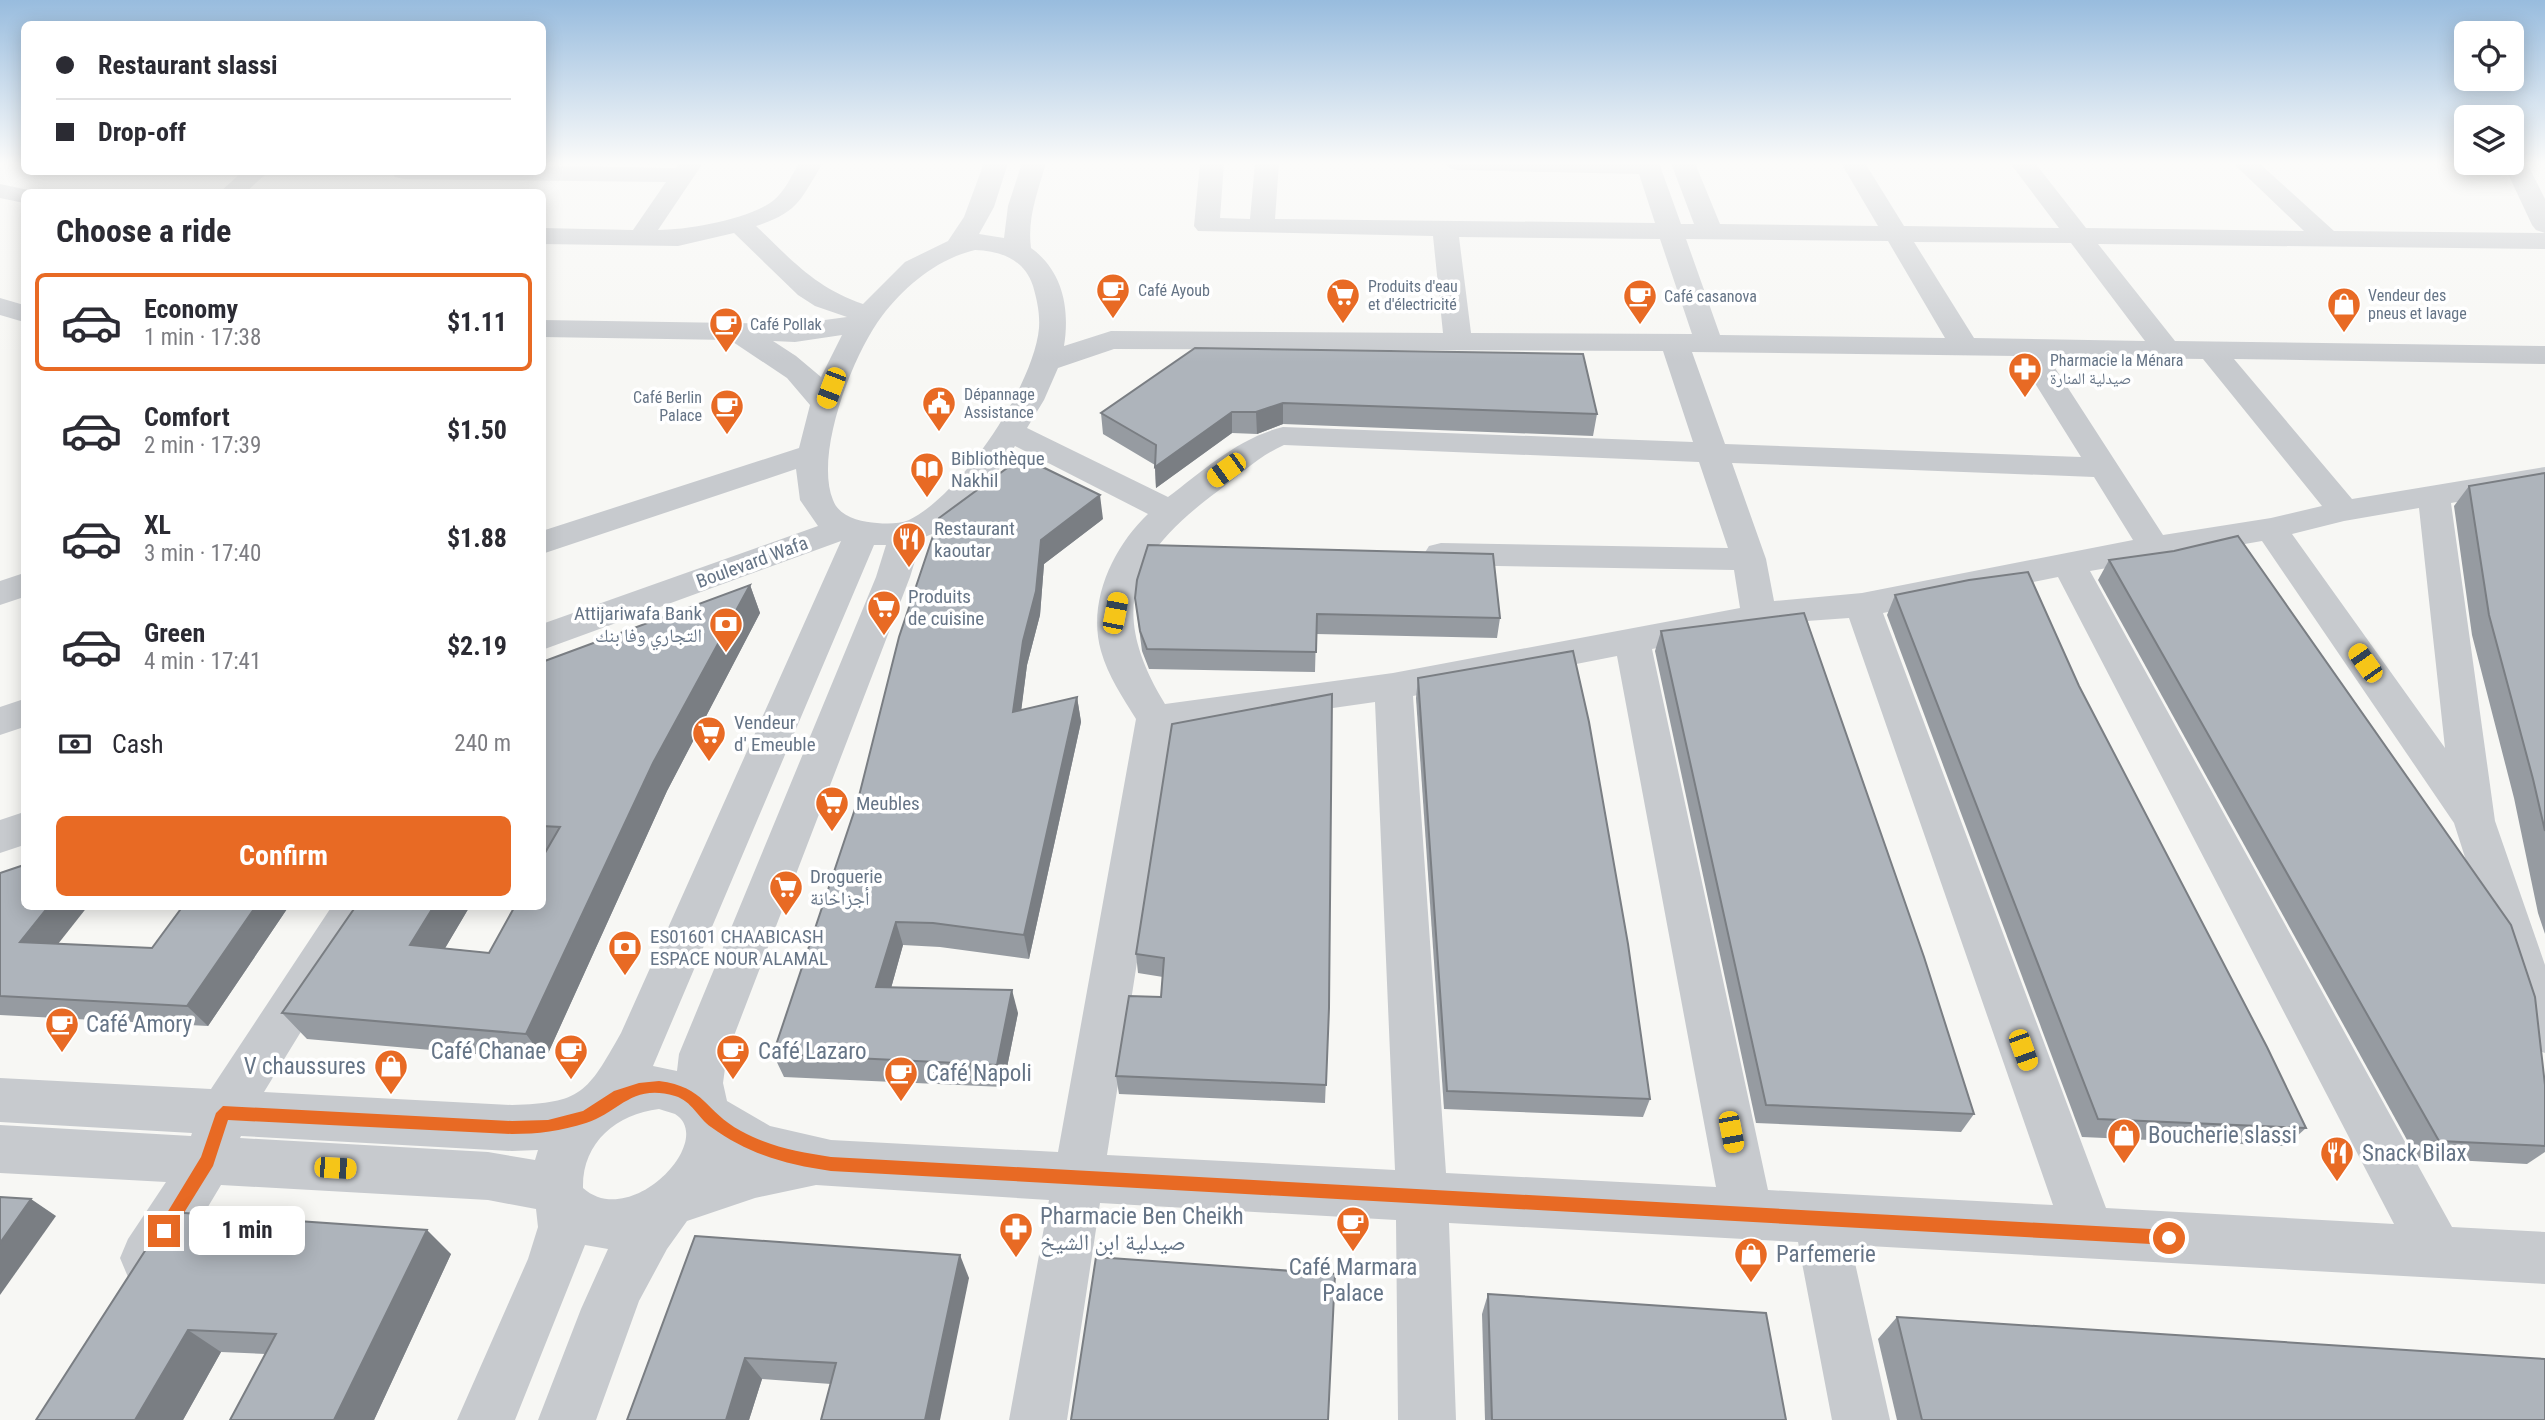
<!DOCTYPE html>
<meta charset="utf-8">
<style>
body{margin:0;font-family:"Roboto Condensed","Noto Naskh Arabic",sans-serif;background:#f7f7f7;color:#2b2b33;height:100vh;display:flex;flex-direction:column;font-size:26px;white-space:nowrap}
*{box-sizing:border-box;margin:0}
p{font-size:23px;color:#7c7c81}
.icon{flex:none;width:38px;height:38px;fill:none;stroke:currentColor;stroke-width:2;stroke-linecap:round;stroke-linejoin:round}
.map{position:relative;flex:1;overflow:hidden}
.sheet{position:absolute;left:21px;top:189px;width:525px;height:721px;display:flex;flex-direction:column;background:#fff;border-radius:10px;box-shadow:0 4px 18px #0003}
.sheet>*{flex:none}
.guide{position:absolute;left:21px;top:21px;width:525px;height:154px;border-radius:10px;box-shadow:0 4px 18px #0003;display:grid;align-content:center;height:154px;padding:0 35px;background:#fff}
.tools{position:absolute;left:2454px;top:21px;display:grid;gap:14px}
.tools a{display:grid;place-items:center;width:70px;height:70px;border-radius:10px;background:#fff;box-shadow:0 4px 18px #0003;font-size:35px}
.end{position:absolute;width:32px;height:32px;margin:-16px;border:9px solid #e86a24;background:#fff;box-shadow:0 0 0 4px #fff}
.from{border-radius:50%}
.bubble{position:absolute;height:49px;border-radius:10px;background:#fff;box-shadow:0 4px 18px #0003;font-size:23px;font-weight:700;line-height:49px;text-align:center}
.car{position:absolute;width:21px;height:42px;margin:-21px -10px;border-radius:9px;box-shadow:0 0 5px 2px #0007;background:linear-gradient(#f5c518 24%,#345 0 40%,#f5c518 0 76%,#345 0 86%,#f5c518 0)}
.guide b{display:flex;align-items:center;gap:24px;height:66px;font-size:26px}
.guide b+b{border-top:2px solid #e1e1e2}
.guide i{width:18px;height:18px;background:#2b2b33}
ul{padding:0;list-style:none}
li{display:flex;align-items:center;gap:21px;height:98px;margin:0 14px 10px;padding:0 21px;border:4px solid transparent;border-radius:10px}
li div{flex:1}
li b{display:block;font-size:26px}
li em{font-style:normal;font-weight:700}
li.active{border-color:#e86a24}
li>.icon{width:63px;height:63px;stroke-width:1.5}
h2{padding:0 35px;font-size:32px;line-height:84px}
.pay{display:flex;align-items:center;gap:18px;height:77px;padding:0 35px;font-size:26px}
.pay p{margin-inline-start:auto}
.cta{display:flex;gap:14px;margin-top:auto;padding:14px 35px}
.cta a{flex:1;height:80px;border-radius:10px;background:#e86a24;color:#fff;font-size:28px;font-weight:700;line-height:80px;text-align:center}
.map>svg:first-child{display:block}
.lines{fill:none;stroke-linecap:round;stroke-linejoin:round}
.minor{fill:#c7cace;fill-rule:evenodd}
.wall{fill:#969ba1}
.shaded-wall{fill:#7a7e83}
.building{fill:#aeb4bb;stroke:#7a7e83;stroke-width:2}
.route{fill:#e86a24}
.labels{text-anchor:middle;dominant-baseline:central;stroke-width:7;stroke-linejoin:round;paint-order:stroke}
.far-poi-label{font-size:16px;fill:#657486;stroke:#fff;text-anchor:start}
.poi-label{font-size:19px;fill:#657486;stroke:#fff;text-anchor:start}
.street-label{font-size:19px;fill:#657486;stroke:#fff}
.near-poi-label{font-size:23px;fill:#657486;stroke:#fff;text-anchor:start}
</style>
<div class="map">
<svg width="2545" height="1420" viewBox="0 0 2545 1420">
<rect width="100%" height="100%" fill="#f7f7f4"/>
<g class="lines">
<g class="minor">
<path d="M679,163H703L658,230C688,230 751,219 774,200C785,191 792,175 799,163H823C800,200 799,212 756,226C792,260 814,287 863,304L905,262L948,241L964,217L984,163H1008L994,207L979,234L1004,238L1008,206L1022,163H1046C1038,191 1027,218 1031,248C1063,271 1070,309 1064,346L1111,331L1443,333L1433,236L1198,231L1194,226L1200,163H1224L1220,218L1250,219L1255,163H1279L1275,219L1655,223L1639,174L1457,170L1449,168L1445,163H1659L1681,224H1694L1671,163H1695L1720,224L1878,226L1841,163H1865L1904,226L2059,228L2010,163H2035L2086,228L2304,231L2233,163H2259L2334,231L2545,233V249L2098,244L2175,341L2545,346V364L2234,359L2352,499L2545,467V487L2451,503L2495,821L2545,965V1053L2528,1047L2521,1032L2454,823L2262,541L2090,571L2452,1227L2545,1232V1284L1851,1245L1890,1420H1832L1798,1242L1449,1223L1456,1420H1398L1396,1220L1100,1203L1067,1420H1009L1049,1200L816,1185L755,1198L687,1221L667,1249L639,1301L596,1420H538L581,1309L608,1249L585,1245L515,1420H457L528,1259L538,1227L536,1209L488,1200L221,1185L166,1277L147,1284L128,1277L120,1258L128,1239L166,1182L0,1173V1125L191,1136L192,1133L0,1122V1078L211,1089L332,906H378L264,1092L512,1105C582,1103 587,1093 621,1033L841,541L542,650V624L818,526L800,500L796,469L542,554V531L799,448L810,405L787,378L730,340L542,337V320L795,324L847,317L815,306L798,295L734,233L678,246L542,244V228L633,230L666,182L404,179L395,177L392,172H542V166L676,168ZM1459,237L1660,239L1692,334L1471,333ZM1686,239L1888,241L1945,338L1720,335ZM1914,242L2071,243L2145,341L1974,338ZM975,250C1001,251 1024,259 1033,286C1037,300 1040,313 1039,328C1034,385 961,495 909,520C899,524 888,524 877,523C861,522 839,517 833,500C814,454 853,354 882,316C905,286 937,259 975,250ZM842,335L821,377L796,356L773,341L795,342ZM1114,349L1663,351L1693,442L1283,427C1238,438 1204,470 1168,497L1027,428L1044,400L1058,368ZM1692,352L2018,356L2081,457L1725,444ZM2048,357L2203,359L2322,506L2271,518L2163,535ZM1284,445L1699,462L1728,548L1441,543L1429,546L1424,554L1429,562L1441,565L1734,570L1740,608L1393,673L1165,704C1106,607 1133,554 1218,491C1240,475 1259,456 1284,445ZM1015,446L1148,514C1113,547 1087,602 1101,651C1108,676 1123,698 1136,719L1058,1152L831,1140L770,1126L727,1101L723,1083L727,1054L910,577L922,538C964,524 991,481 1015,446ZM1732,463L2094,477L2133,540L1862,593L1774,601L1766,559ZM2419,508L2445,748L2292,534L2344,521ZM874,545H886L876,577L679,1054L677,1071L653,1066ZM2058,577L2394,1224L2106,1208L1883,613ZM1849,618L2053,1205L1768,1190L1652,649L1793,622ZM1617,656L1716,1187L1446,1173L1413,696ZM1375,702L1395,1170L1107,1155L1173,731ZM659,1109C664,1111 670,1112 675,1114C717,1140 631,1231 583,1188C582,1143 616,1114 659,1109ZM241,1136L512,1151L538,1150L535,1160L488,1152L240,1138Z"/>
<polygon points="2503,163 2527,163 2545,199 2545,233 2536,230 2532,225"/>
<polygon points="242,172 268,172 246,192 220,192"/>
<polygon points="0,184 33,191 34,192 24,192 24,203 0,198"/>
<polygon points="0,298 24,305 24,322 0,315"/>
<polygon points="24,573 24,597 0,605 0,581"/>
<polygon points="24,699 24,727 0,735 0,707"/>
<polygon points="24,812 24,845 0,853 0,820"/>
</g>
</g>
<g class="wall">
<polygon points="1195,348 1597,414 1593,436 1283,424 1257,434 1232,433 1156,488 1155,465 1103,434 1101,413"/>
<polygon points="2545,473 2545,934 2538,913 2514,798 2472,635 2454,506 2469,486"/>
<polygon points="1103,519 1044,564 1040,615 1027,665 1021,710 1077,697 1081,722 1029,959 940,947 903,945 891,988 1018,1013 1003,1087 784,1077 773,1054 858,800 899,637"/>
<polygon points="2109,560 2545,1085 2545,1152 2527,1164 2417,1158 2098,580"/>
<polygon points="750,585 760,613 667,791 545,1060 307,1039 282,1013 356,906 470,906 445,948 489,953 545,853 542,853 542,662"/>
<polygon points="1895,595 2079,686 2306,1128 2286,1146 2082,1137 1887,615"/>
<polygon points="1135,598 1500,618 1497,638 1316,634 1315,672 1149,669 1142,651"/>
<polygon points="1661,631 1974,1114 1961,1132 1756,1123 1655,651"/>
<polygon points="1418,678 1650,1099 1643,1117 1444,1109 1416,698"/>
<polygon points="1172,724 1329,1008 1325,1103 1119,1094 1116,1076 1161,997 1163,977 1138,973 1136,954"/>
<polygon points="0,873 59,944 152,948 183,906 289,906 208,1026 0,1015"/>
<polygon points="170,1212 451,1254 374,1420 230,1420 266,1354 221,1352 183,1420 36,1420"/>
<polygon points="695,1236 969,1278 831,1384 762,1379 749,1420"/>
<polygon points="1488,1294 1786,1420 1485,1420 1482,1314"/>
<polygon points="1897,1317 2545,1420 1897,1420 1878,1339"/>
</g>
<g class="shaded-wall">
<polygon points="1283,403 1283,424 1257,434 1256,412"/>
<polygon points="1232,412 1232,433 1156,488 1155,467"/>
<polygon points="1100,495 1103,519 1044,564 1040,615 1027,665 1018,736 1013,712 1023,641 1041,540"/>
<polygon points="750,585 760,613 667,791 545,1060 526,1034 653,763"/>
<polygon points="1077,697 1081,722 1029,959 1024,935"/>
<polygon points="49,906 88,906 43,963 20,942"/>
<polygon points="256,906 289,906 208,1026 187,1006"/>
<polygon points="434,906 470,906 431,972 410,945"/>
<polygon points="896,922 903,945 885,1010 876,987"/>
<polygon points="1012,990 1018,1013 1003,1087 997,1065"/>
<polygon points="31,1199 56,1216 0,1295 0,1243"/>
<polygon points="427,1230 451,1254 374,1420 334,1420"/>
<polygon points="960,1255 969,1278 940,1420 925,1420"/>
<polygon points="188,1330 221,1352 183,1420 135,1420"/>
<polygon points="745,1358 762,1379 749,1420 726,1420"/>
</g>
<g class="building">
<polygon points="1195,348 1583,354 1597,414 1283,403 1256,412 1232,412 1155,467 1156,445 1101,413"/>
<polygon points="1022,457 1100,495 1041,540 1036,591 1023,641 1013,712 1077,697 1024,935 933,923 896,922 876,987 1012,990 997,1065 773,1054 858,800 899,637 939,518"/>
<polygon points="2545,473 2545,831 2533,779 2489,615 2469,486"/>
<polygon points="2238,536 2511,925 2535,997 2545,1085 2545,1146 2439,1141 2109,560 2174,551"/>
<polygon points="1148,545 1493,554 1500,618 1317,614 1316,652 1147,649 1140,631 1135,598 1137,580"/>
<polygon points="2028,572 2079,686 2267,1047 2306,1128 2098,1119 1895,595 1969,580"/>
<polygon points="750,585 653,763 526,1034 282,1013 356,906 434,906 410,945 489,953 515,906 542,906 542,858 560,827 542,826 542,662"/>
<polygon points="1804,613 1924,957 1974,1114 1766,1105 1661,631"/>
<polygon points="1573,651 1589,722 1628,944 1650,1099 1447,1091 1418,678"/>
<polygon points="1332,694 1329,1008 1326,1085 1116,1076 1129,996 1161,997 1164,958 1136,954 1172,724"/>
<polygon points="24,865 24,906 49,906 20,942 152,948 183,906 256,906 187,1006 0,996 0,873"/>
<polygon points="0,1197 31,1199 0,1243"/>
<polygon points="170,1212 427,1230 334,1420 230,1420 276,1334 188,1330 135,1420 36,1420"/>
<polygon points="695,1236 960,1255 925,1420 821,1420 836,1363 745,1358 726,1420 627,1420"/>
<polygon points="1096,1257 1335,1274 1328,1420 1071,1420"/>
<polygon points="1488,1294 1766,1313 1786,1420 1492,1420"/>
<polygon points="1897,1317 2545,1359 2545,1420 1922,1420"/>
</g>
<linearGradient id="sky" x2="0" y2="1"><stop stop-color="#98bcde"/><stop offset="0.45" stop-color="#fbfbfa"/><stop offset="1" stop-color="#fbfbfa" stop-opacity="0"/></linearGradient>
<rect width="2545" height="362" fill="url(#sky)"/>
<path class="route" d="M659,1081C706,1087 704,1111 741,1131C770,1147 799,1152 831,1157L2169,1230L2175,1232L2177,1238L2175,1243L2169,1245L831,1171C787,1165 748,1154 711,1127C698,1118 692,1101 675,1096C631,1083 619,1113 586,1123C561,1131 538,1134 512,1134L228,1120L213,1166L169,1237L164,1239L158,1237L156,1231L201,1157L216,1113L223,1106L512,1121L548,1120L583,1111L614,1091L639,1083Z"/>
<defs>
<g id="cafe-pin" transform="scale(1.75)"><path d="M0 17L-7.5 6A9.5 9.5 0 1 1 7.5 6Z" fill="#e86a24" stroke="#fff"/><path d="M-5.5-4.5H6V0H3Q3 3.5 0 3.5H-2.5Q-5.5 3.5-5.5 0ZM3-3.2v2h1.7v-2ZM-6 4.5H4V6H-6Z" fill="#fff"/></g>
<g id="supermarket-pin" transform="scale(1.75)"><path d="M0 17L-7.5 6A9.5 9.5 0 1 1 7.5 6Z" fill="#e86a24" stroke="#fff"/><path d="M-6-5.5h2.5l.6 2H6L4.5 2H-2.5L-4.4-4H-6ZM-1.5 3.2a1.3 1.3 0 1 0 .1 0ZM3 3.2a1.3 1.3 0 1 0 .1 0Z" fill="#fff"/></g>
<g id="shop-pin" transform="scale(1.75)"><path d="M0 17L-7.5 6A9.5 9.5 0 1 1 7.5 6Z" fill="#e86a24" stroke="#fff"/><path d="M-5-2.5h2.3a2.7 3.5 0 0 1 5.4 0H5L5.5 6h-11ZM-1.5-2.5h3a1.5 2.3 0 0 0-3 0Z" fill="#fff"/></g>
<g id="pharmacy-pin" transform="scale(1.75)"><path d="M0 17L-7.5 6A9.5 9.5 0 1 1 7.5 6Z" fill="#e86a24" stroke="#fff"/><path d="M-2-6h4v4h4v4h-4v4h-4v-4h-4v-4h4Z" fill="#fff"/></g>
<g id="civic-pin" transform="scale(1.75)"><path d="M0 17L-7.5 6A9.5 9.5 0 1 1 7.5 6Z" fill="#e86a24" stroke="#fff"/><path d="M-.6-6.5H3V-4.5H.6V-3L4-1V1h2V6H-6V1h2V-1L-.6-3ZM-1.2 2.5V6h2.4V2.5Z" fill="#fff"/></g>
<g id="library-pin" transform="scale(1.75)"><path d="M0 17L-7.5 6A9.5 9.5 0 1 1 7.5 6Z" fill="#e86a24" stroke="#fff"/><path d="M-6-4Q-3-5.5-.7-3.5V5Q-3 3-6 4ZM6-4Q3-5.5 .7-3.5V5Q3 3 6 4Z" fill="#fff"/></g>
<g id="restaurant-pin" transform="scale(1.75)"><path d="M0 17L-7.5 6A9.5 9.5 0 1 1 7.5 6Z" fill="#e86a24" stroke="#fff"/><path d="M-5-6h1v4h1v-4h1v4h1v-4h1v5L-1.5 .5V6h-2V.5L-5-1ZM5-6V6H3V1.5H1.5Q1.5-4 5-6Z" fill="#fff"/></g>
<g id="bank-pin" transform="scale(1.75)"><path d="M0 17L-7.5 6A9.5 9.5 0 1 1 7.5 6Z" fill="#e86a24" stroke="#fff"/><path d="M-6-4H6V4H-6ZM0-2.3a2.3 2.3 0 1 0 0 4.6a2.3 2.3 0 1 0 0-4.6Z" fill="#fff"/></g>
</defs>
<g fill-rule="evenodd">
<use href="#cafe-pin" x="1113" y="290"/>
<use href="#supermarket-pin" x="1343" y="295"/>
<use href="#cafe-pin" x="1640" y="296"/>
<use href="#shop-pin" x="2344" y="304"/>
<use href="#cafe-pin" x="726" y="324"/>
<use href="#pharmacy-pin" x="2025" y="369"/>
<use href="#civic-pin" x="939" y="403"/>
<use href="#cafe-pin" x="727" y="406"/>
<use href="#library-pin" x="927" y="469"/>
<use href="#restaurant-pin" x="909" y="539"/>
<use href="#supermarket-pin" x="884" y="607"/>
<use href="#bank-pin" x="726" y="624"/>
<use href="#supermarket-pin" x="709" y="733"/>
<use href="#supermarket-pin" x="832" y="803"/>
<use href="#supermarket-pin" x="786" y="887"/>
<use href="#bank-pin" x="625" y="947"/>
<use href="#cafe-pin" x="62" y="1024"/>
<use href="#cafe-pin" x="571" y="1051"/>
<use href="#cafe-pin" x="733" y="1051"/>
<use href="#shop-pin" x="391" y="1066"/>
<use href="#cafe-pin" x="901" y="1073"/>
<use href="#shop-pin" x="2124" y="1135"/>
<use href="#restaurant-pin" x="2337" y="1153"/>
<use href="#cafe-pin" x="1353" y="1223"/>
<use href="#pharmacy-pin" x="1016" y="1229"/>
<use href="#shop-pin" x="1751" y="1254"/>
</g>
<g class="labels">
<g class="far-poi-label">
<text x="1368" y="286">Produits d'eau<tspan x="1368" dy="18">et d'électricité</tspan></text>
<text x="1138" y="290">Café Ayoub</text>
<text x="2368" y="295">Vendeur des<tspan x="2368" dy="18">pneus et lavage</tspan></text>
<text x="1664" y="296">Café casanova</text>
<text x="750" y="324">Café Pollak</text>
<text x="2050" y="360">Pharmacie la Ménara<tspan x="2050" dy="18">صيدلية المنارة</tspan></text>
<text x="964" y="394">Dépannage<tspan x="964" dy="18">Assistance</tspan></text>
<text x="702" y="397" text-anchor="end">Café Berlin<tspan x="702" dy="18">Palace</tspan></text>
</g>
<g class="poi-label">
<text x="951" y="458">Bibliothèque<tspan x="951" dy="22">Nakhil</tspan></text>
<text x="934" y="528">Restaurant<tspan x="934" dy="22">kaoutar</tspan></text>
<text x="908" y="596">Produits<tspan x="908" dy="22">de cuisine</tspan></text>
<text x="702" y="613" text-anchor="end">Attijariwafa Bank<tspan x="702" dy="22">التجاري وفا بنك</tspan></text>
<text x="734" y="722">Vendeur<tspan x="734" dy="22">d' Emeuble</tspan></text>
<text x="856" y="803">Meubles</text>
<text x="810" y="876">Droguerie<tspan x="810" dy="22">أجزاخانة</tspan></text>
<text x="650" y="936">ES01601 CHAABICASH<tspan x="650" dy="22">ESPACE NOUR ALAMAL</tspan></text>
</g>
<g class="street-label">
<text transform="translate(752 562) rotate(-20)">Boulevard Wafa</text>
</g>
<g class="near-poi-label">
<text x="86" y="1024">Café Amory</text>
<text x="546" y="1051" text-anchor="end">Café Chanae</text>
<text x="758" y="1051">Café Lazaro</text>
<text x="366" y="1066" text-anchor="end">V chaussures</text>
<text x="926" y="1073">Café Napoli</text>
<text x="2148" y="1135">Boucherie slassi</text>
<text x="2362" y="1153">Snack Bilax</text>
<text x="1040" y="1216">Pharmacie Ben Cheikh<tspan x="1040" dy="26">صيدلية ابن الشيخ</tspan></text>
<text x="1776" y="1254">Parfemerie</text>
<text x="1353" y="1267" text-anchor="middle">Café Marmara<tspan x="1353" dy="26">Palace</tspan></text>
</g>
</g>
</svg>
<div class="tools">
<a><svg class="icon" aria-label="locate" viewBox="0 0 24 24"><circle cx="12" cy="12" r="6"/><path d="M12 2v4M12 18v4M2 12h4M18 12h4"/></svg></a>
<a><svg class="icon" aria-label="layers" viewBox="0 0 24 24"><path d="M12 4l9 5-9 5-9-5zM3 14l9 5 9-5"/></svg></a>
</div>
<i class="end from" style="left:2169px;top:1238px"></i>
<i class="end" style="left:164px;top:1231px"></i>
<div class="bubble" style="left:189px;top:1206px;width:116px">1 min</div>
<i class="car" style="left:831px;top:388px;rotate:201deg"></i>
<i class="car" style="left:1226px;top:470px;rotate:234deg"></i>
<i class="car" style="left:1115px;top:613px;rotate:11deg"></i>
<i class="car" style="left:2365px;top:663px;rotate:325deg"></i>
<i class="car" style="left:2023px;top:1050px;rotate:160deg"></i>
<i class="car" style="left:1731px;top:1132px;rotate:169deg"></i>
<i class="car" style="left:335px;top:1168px;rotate:93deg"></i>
<div class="guide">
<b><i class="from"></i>Restaurant slassi</b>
<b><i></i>Drop-off</b>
</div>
<section class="sheet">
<h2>Choose a ride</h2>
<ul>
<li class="active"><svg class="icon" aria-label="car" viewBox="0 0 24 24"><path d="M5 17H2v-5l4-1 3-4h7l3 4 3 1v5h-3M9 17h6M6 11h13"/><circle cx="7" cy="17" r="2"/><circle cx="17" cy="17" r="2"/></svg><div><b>Economy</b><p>1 min · 17:38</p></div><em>$1.11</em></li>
<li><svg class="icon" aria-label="car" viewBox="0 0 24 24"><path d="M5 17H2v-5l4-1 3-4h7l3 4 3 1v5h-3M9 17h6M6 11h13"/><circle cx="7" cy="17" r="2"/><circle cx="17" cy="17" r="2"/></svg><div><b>Comfort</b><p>2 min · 17:39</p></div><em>$1.50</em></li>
<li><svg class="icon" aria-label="car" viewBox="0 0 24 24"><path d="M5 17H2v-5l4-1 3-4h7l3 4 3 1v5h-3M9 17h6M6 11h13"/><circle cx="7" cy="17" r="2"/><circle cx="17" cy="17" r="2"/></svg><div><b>XL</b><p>3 min · 17:40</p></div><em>$1.88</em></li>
<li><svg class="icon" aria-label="car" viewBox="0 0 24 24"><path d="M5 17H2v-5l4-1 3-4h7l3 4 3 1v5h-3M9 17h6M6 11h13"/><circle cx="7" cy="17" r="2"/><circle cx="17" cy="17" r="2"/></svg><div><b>Green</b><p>4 min · 17:41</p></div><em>$2.19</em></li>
</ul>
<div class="pay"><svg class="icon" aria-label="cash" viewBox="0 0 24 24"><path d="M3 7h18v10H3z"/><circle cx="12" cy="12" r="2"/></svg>Cash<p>240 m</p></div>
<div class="cta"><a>Confirm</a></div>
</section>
</div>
